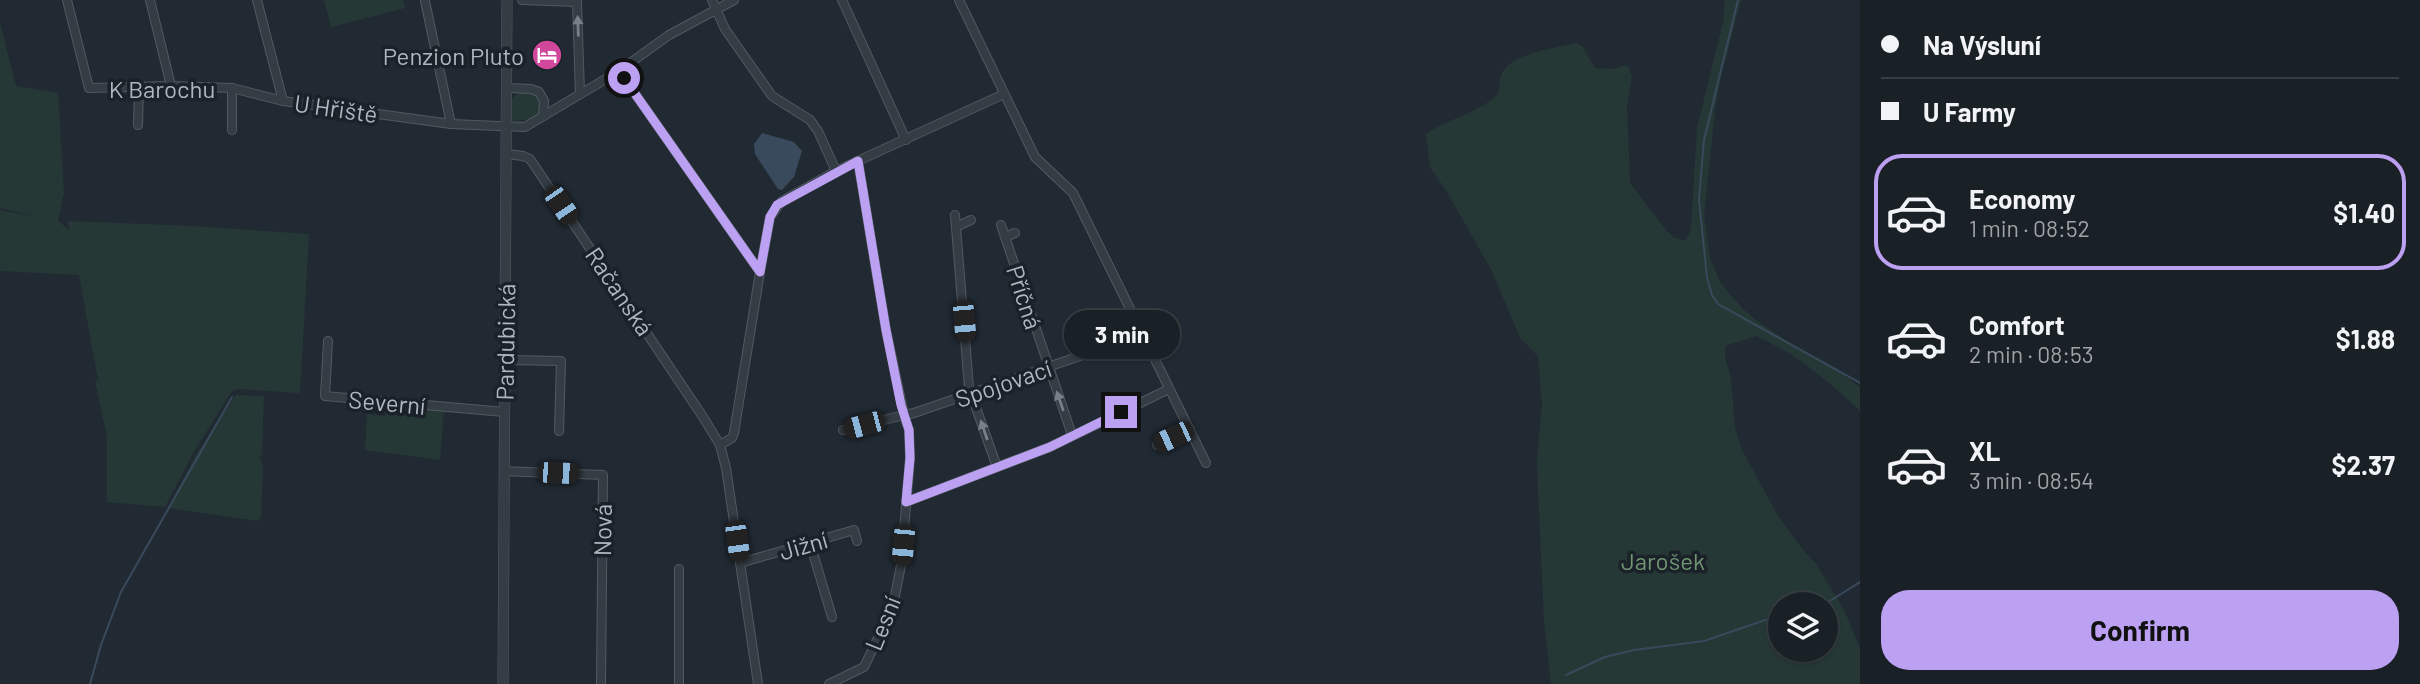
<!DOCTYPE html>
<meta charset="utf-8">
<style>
body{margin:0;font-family:Barlow,sans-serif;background:#262d32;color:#f1f3f6;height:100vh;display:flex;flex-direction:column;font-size:26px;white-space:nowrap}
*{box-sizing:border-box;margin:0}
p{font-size:23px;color:#9fa3a7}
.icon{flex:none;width:38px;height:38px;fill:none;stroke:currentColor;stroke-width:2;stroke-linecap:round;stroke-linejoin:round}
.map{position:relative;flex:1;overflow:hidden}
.panel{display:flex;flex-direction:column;background:#192026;width:560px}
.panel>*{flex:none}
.banner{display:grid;align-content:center;height:154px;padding:0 21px;background:#192026}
.buttons{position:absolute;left:1768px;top:592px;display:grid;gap:14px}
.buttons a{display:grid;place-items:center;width:70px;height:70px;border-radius:50%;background:#192026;box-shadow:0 2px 5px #0004,0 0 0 2px #373e43;font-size:35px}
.end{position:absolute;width:32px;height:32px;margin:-16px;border:9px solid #bca0f2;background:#111;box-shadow:0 0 0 4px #111}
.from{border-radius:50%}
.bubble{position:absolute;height:49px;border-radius:24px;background:#192026;box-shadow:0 2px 5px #0004,0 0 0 2px #373e43;font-size:23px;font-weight:700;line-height:49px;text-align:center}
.car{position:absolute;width:21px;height:42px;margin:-21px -10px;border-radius:9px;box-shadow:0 0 5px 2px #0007;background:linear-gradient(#222 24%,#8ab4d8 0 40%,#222 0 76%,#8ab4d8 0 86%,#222 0)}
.banner b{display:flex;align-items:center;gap:24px;height:66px;font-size:26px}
.banner b+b{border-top:2px solid #373e43}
.banner i{width:18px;height:18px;background:#f1f3f6}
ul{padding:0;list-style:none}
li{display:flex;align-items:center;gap:21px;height:116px;margin:0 14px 10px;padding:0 7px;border:4px solid transparent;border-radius:28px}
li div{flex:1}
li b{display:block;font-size:26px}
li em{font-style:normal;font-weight:700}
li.selected{border-color:#bca0f2}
li>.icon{width:63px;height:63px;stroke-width:1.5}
.button{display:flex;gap:14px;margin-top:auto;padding:14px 21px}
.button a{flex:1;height:80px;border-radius:28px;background:#bca0f2;color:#111;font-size:28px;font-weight:700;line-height:80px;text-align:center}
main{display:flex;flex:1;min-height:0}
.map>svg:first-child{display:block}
.green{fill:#263836;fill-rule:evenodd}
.water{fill:#384a5b}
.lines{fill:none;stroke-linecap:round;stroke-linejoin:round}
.stream{stroke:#384a5b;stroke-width:2}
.minor-casing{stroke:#515a62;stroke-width:10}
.tertiary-casing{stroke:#515a62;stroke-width:11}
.minor{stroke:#343c44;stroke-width:8}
.tertiary{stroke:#343c44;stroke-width:10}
.oneway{fill:#778089}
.route{stroke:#bca0f2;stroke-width:9}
.labels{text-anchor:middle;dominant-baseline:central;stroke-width:7;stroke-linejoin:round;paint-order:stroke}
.poi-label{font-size:24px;fill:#aeb7c1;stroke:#1a2128;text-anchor:end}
.street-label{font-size:24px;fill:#aeb7c1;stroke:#1a2128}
.park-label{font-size:24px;fill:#709474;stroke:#1a2128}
</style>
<main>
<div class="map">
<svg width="1860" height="684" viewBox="0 0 1860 684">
<rect width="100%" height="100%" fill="#212a33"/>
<g class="green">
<polygon points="324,0 403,0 405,8 331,27"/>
<path d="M1725,0H1741L1720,81L1715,110L1704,216L1710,259L1721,284L1742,308L1757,321L1789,342L1827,363L1860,387V411C1828,380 1797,354 1756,336L1728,345L1725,348V357L1731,378L1735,428L1742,450L1777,514L1803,550L1816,564L1844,610L1860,648V684H1551L1544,621L1538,490L1537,459L1542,403L1538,356L1520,338L1492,271L1447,192L1430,167L1426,134C1446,120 1471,115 1490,101C1504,91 1497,85 1502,73C1511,53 1557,48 1576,43L1582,46L1595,68L1613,69L1627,65L1632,76L1627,106L1630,183L1666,230L1673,237L1685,241L1691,230L1697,128L1723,22ZM1780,604H1825V649H1780Z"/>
<polygon points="0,23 16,86 58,93 64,193 58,221 69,230 68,221 192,226 309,234 300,393 239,389 232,391 193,453 165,507 107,502 107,437 95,381 98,380 79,275 0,271 0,210 45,218 0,208"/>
<path d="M518,93C534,92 543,98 538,114L528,120L513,121L511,119V100Z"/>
<polygon points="236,395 264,396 262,453 260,458 263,467 261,518 257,521 168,508 196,455"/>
<polygon points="387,406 444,410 440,460 365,450 367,414 385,416"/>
</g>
<polygon class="water" points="762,133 794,142 802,151 794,177 782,190 778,189 755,154 754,144"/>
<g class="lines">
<g class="stream">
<polyline points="1738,0 1704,140 1699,199 1707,278 1712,295 1718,304 1860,383"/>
<polyline points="1825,604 1860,582"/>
<polyline points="1566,675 1605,657 1634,650 1704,641 1780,615"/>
<polyline points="90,684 101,645 121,592 232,397"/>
</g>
<g class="minor-casing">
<g id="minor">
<polyline points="67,0 89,88 171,86 232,88 283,101"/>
<polyline points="150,0 171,86"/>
<polyline points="257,0 283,101 451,124 525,127 619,71 760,272 734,433 732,438 720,445"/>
<polyline points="522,0 577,2 580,94"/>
<polyline points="712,0 725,29 772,96 810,120 818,131 836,171"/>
<polyline points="842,0 906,140"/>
<polyline points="959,0 1035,157 1073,193 1206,463"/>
<polyline points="425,1 451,124"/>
<polyline points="619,71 669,35 734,0"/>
<polyline points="507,88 531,89 539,92 544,101 543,116"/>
<polyline points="138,125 139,87"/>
<polyline points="232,130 232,88"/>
<polyline points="507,154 523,156 530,159 703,417 720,445 726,468 758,684"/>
<polyline points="955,215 969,388 997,467"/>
<polyline points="1001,225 1072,435"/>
<polyline points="956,227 971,220"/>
<polyline points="1005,237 1015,233"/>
<polyline points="760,272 770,217 782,201 836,171 1004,94"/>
<polyline points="328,341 325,396 504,412"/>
<polyline points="505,360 561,361 559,431"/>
<polyline points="843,430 904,415 886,330 858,161"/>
<polyline points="1157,445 1190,429"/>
<polyline points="504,471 603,475 601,684"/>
<polyline points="906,502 1050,447 1169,389"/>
<polyline points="810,543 832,617"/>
<polyline points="740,563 854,530 857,541"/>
<polyline points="679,569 679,684"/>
<polyline points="829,684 864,667 884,626 895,596 901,565 910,458 909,430 904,415 914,413 1141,335"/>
</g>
</g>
<g class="tertiary-casing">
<polyline id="tertiary" points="503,684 507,0"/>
</g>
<use href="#minor" class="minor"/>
<use href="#tertiary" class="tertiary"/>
</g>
<defs><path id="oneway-solid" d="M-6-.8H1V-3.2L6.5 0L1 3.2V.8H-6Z" transform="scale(1.75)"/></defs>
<g class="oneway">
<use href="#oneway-solid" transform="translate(578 26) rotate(-92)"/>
<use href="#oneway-solid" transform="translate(1060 401) rotate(-109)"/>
<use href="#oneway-solid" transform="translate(984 430) rotate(-109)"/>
</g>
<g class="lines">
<polyline class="route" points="624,78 760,272 770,217 777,205 858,161 886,330 901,405 909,430 910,458 906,502 1050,447 1121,412"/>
</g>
<defs>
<g id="hotel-disc" transform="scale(1.575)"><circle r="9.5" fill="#d1479c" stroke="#1a2128"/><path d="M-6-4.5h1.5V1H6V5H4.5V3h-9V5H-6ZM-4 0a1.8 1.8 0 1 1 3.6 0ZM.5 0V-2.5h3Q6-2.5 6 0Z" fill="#fff"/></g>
</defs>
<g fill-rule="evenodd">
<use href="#hotel-disc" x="547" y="55"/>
</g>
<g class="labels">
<g class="poi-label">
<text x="524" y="55">Penzion Pluto</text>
</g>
<g class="street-label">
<text x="162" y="88">K Barochu</text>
<text transform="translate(336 108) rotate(8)">U Hřiště</text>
<text transform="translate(620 291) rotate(56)">Račanská</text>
<text transform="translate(1025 297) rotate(72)">Příčná</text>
<text transform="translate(505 342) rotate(-89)">Pardubická</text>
<text transform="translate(1003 383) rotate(-19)">Spojovací</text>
<text transform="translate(387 402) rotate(5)">Severní</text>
<text transform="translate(602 530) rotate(-89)">Nová</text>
<text transform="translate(803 545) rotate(-16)">Jižní</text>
<text transform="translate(882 623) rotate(-68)">Lesní</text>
</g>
<g class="park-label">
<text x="1663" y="560">Jarošek</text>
</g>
</g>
</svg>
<div class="buttons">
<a><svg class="icon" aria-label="layers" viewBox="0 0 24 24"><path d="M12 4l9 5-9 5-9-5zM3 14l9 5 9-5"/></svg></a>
</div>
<i class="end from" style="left:624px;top:78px"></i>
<i class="end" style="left:1121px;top:412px"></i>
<div class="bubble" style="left:1064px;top:310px;width:116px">3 min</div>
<i class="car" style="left:561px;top:205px;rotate:146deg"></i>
<i class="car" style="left:964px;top:321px;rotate:175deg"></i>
<i class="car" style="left:864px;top:425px;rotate:255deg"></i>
<i class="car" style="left:1173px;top:437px;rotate:245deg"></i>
<i class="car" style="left:558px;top:473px;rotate:92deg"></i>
<i class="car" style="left:737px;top:541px;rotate:172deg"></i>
<i class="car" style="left:903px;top:545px;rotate:185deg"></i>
</div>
<section class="panel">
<div class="banner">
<b><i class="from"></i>Na Výsluní</b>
<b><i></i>U Farmy</b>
</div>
<ul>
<li class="selected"><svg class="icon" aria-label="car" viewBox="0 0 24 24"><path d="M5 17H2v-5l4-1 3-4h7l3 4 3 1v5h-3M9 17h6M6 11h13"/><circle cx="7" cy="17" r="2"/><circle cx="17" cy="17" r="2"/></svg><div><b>Economy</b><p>1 min · 08:52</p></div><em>$1.40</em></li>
<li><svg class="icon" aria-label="car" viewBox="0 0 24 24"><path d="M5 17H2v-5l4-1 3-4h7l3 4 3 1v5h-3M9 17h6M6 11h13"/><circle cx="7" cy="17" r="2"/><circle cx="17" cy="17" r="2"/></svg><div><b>Comfort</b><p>2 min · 08:53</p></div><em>$1.88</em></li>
<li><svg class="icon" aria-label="car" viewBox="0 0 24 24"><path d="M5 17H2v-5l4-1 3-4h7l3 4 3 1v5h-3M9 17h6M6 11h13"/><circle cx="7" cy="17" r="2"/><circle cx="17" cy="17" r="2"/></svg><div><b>XL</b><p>3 min · 08:54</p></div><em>$2.37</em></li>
</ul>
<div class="button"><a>Confirm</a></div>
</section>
</main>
